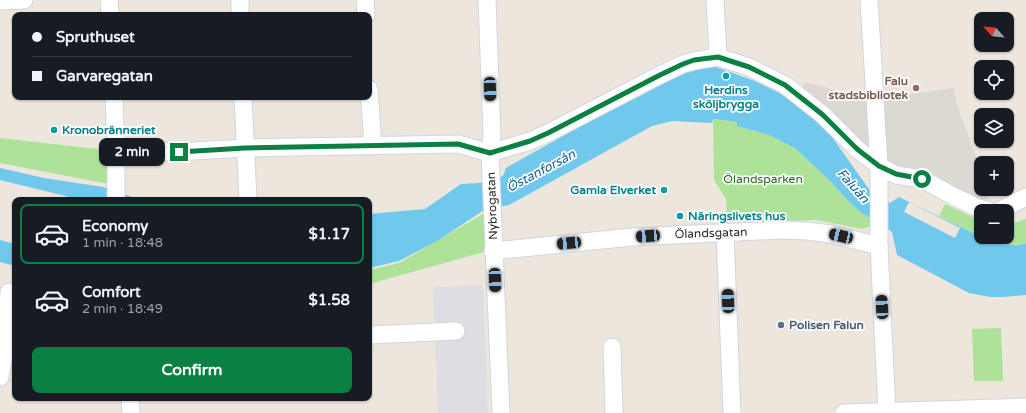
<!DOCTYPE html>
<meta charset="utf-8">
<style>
body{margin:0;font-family:"Varela Round",sans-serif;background:#242831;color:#f1f3f6;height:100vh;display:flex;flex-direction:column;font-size:15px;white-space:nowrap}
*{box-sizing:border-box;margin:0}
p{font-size:13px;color:#9ea1a6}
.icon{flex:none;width:22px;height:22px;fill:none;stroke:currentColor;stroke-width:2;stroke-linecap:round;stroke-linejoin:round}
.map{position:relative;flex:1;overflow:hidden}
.side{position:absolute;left:12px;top:197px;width:360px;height:204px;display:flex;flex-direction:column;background:#171b24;border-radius:8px;box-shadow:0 1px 3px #0004}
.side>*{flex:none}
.banner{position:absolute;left:12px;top:12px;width:360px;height:88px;border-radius:8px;box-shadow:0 1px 3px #0004;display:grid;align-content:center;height:88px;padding:0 20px;background:#171b24}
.needle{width:26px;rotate:297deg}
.tools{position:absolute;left:974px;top:12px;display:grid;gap:8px}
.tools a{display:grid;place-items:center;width:40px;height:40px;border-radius:8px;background:#171b24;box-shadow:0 1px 3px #0004;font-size:20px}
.end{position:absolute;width:18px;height:18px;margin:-9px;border:5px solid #0b8043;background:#fff;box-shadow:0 0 0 2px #fff}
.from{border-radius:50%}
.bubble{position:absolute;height:28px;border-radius:8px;background:#171b24;box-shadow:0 1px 3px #0004;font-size:13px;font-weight:700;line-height:28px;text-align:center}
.car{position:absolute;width:12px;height:24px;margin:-12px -6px;border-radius:5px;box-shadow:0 0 3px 1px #0007;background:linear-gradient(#222 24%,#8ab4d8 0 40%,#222 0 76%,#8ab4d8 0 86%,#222 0)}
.banner b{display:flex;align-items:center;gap:14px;height:38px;font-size:15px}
.banner b+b{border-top:1px solid #363941}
.banner i{width:10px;height:10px;background:#f1f3f6}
ul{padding:7px 0 0;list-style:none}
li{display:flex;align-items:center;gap:12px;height:60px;margin:0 8px 6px;padding:0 12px;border:2px solid transparent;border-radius:8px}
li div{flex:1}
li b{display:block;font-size:15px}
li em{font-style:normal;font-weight:700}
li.current{border-color:#0b8043}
li>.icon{width:36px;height:36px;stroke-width:1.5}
.button{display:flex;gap:8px;margin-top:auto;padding:8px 20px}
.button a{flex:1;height:46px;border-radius:8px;background:#0b8043;color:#fff;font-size:16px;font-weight:700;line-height:46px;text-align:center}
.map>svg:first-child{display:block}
.industrial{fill:#dfdde4}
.green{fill:#afe299}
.plaza{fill:#dcd9d3}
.water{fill:#70c8ed}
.pier{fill:#ece6dc}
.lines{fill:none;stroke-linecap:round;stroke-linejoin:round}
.minor-casing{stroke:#d1d4e3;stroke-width:19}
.minor{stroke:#fff;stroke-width:17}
.route{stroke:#0b8043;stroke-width:5}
.culture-dot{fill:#0f9aa8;stroke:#fff;stroke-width:1.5}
.education-dot{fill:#8d6e63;stroke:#fff;stroke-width:1.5}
.service-dot{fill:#5c6f8a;stroke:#fff;stroke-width:1.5}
.labels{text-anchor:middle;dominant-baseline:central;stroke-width:3.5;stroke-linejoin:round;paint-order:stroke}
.education-label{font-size:12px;font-weight:bold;fill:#785e54;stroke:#fff;text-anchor:end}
.culture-label{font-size:12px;font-weight:bold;fill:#0d838f;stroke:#fff;text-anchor:start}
.park-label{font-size:12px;fill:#28661b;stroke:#fff}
.street-label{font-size:12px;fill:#2a2a2a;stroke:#fff}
.service-label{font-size:12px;font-weight:bold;fill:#4e5e75;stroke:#fff;text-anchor:start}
.water-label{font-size:13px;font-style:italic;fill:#0f6599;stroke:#fff}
</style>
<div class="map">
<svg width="1026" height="413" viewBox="0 0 1026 413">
<rect width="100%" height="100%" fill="#ece6dc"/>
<polygon class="industrial" points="483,285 488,413 438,413 433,287"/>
<g class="green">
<polygon points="713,119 737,122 737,126 769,135 796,149 831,182 852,205 871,219 872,226 862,229 816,220 727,222 726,199 714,180"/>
<polygon points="0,138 106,150 109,184 0,163"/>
<polygon points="945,204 981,221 981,237 939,216"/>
<polygon points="488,211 484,252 369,284 369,270 399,263"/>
<path d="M1026,219V244C1006,246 999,244 981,237H1007V225Z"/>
<polygon points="1001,328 1003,381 974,381 972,329"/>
</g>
<polygon class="plaza" points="805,82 864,98 868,97 889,97 954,88 957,105 981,170 981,189 987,189 989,200 987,203 895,170 801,93"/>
<g class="water">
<polygon points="716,67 755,81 781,94 802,108 832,137 873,195 890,203 899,197 981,237 999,244 1016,245 1026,244 1026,295 1003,297 990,297 969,293 897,255 892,232 862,213 852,205 831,182 796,149 769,135 737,126 737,122 713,119 712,123 672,121 652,126 509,205 484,210 439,240 399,261 369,268 369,214 425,209 461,184 479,183 503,176 506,168 511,165 662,81 693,69"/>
<polygon points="0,168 44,178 103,187 141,200 82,200 0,180"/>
<polygon points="0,240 15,244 15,266 0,262"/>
</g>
<polygon class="pier" points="909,202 960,228 955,238 904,212"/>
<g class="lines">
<g class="minor-casing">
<g id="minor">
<polyline points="109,0 110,15"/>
<polyline points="240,0 240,15"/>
<polyline points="365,0 366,15"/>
<polyline points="487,0 492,136 490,153 501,413"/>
<polyline points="715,0 718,57"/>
<polyline points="869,0 879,166 879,246 887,413"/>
<polyline points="0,1 24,0"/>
<polyline points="369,89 373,146"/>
<polyline points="114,97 116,153 116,200"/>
<polyline points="243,97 248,200"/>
<polyline points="116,153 193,151 245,148 458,144 490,153 530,141 548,133 658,76 683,64 694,61 718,57 749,67 785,85 823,115 857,149 879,166 896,175 922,179 955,197 978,208 990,211"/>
<polyline points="999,211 1026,197"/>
<polyline points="725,233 732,413"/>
<polyline points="493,251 632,237 782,230 807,231 831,234 879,246"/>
<polyline points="369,335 456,331"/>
<polyline points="612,347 614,413"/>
<polyline points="0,377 5,350 9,292"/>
<polyline points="130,398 131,413"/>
<polyline points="844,413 1026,407"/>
</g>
</g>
<use href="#minor" class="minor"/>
</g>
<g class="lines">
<polyline class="route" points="179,152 245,148 458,144 490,153 530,141 548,133 658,76 683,64 694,60 718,57 749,67 785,85 823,115 857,149 879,166 896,174 922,179"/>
</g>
<g class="culture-dot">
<circle cx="726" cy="76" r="4"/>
<circle cx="54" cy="130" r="4"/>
<circle cx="664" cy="190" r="4"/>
<circle cx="680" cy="216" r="4"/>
</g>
<circle class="education-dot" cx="916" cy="88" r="4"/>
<circle class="service-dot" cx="781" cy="325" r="4"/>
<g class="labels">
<g class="education-label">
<text x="908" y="81">Falu<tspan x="908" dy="14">stadsbibliotek</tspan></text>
</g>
<g class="culture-label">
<text x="726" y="90" text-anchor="middle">Herdins<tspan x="726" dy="14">sköljbrygga</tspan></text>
<text x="62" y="130">Kronobränneriet</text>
<text x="656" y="190" text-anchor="end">Gamla Elverket</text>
<text x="688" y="216">Näringslivets hus</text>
</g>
<g class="park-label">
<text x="763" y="179">Ölandsparken</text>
</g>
<g class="street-label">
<text transform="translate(492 206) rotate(-92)">Nybrogatan</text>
<text transform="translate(711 233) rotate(-2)">Ölandsgatan</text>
</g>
<g class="service-label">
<text x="789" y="325">Polisen Falun</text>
</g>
<g class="water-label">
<text transform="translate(541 171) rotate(-28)">Östanforsån</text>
<text transform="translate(853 186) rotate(48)">Faluån</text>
</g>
</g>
</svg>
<div class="tools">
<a><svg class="needle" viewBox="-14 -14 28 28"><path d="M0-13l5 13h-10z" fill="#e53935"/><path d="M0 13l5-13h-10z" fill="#9ea1a6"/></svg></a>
<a><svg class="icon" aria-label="locate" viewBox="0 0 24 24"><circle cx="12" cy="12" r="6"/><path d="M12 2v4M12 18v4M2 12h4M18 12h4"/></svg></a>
<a><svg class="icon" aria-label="layers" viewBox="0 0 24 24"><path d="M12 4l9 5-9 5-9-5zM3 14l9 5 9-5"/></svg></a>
<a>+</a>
<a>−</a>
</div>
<i class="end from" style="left:922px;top:179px"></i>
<i class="end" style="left:179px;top:152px"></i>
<div class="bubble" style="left:99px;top:138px;width:66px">2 min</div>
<i class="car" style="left:490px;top:89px;rotate:178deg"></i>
<i class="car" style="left:648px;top:236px;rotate:266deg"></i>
<i class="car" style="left:841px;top:236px;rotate:283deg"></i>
<i class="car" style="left:569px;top:243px;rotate:265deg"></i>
<i class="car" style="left:495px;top:280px;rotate:178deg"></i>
<i class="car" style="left:728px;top:301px;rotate:358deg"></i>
<i class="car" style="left:882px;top:307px;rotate:357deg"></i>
<div class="banner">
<b><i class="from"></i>Spruthuset</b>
<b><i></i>Garvaregatan</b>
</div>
<section class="side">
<ul>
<li class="current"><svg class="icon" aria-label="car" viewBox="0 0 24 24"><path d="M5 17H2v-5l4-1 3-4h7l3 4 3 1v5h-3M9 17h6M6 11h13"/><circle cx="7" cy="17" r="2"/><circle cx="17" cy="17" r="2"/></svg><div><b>Economy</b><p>1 min · 18:48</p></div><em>$1.17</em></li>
<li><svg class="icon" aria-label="car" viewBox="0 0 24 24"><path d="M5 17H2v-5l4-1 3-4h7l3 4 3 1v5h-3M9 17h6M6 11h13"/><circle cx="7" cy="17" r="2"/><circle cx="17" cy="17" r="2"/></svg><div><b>Comfort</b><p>2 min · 18:49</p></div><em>$1.58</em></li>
</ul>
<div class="button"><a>Confirm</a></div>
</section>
</div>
